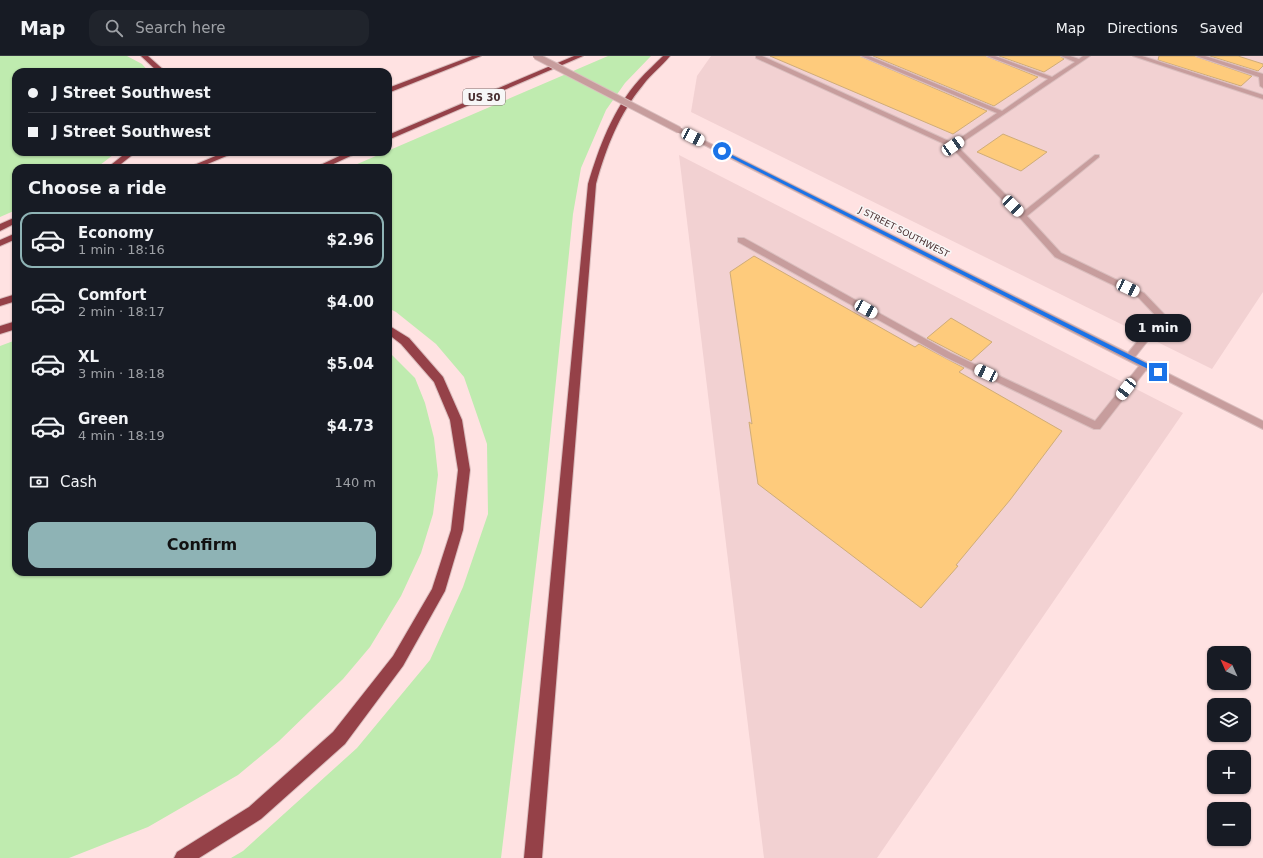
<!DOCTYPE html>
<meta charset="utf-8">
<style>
body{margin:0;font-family:"DejaVu Sans",sans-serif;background:#20242c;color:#f1f3f6;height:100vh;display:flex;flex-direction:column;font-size:15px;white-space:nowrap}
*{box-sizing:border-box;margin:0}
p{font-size:13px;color:#9ea1a6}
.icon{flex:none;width:22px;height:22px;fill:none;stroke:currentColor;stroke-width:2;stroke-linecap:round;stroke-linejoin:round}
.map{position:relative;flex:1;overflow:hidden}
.sheet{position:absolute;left:12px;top:108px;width:380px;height:412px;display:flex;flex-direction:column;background:#171b24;border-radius:12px;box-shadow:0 1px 3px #0004}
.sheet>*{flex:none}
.top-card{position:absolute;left:12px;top:12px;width:380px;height:88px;border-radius:12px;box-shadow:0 1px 3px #0004;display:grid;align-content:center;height:88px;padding:0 16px;background:#171b24}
.needle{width:26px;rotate:315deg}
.buttons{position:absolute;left:1207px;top:590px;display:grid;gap:8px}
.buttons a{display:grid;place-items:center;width:44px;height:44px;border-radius:8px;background:#171b24;box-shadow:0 1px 3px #0004;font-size:20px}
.end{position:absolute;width:18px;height:18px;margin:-9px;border:5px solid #1a73e8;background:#fff;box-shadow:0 0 0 2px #fff}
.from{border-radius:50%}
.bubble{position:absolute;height:28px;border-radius:12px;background:#171b24;box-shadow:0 1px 3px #0004;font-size:13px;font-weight:600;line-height:28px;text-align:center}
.car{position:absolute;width:12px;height:24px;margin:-12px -6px;border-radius:5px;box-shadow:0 0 3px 1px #0007;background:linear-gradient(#fff 24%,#345 0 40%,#fff 0 76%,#345 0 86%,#fff 0)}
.top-card b{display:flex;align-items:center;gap:14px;height:38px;font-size:15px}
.top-card b+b{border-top:1px solid #363941}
.top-card i{width:10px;height:10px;background:#f1f3f6}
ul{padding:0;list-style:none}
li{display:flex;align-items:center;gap:12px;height:56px;margin:0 8px 6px;padding:0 8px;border:2px solid transparent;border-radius:12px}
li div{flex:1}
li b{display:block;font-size:15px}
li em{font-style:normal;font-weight:600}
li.selected{border-color:#8eb3b5}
li>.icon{width:36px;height:36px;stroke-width:1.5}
h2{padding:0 16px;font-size:18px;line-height:48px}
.pay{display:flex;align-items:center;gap:10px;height:44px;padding:0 16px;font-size:15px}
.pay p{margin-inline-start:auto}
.cta{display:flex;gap:8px;margin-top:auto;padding:8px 16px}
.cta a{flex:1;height:46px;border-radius:12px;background:#8eb3b5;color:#111;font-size:16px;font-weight:600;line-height:46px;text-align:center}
header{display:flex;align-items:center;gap:24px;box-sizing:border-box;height:56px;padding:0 20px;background:#171b24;border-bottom:1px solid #363941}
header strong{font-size:19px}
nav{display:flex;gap:22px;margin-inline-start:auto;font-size:14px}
.search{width:280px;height:36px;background:#20242c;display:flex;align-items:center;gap:10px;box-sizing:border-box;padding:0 14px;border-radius:12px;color:#9ea1a6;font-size:15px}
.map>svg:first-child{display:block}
.built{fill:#f2d1d2}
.green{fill:#bfebaf}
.building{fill:#fecb7c;stroke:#cfac78}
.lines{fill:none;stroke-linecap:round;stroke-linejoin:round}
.minor-casing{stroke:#dabebe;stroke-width:2}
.highway-casing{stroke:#dabebe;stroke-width:2}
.minor{fill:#c79d9d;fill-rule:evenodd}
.highway{fill:#954148;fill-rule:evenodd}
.minor-bridge-casing{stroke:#dabebe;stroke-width:8;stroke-linecap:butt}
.minor-bridge{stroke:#c79d9d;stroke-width:6}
.route{fill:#1a73e8}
.labels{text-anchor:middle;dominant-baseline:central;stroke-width:3;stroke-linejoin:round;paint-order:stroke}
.far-street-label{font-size:9px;fill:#482d2e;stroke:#f7f7f7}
.shield{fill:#f7f7f7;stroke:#7c6a6a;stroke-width:1}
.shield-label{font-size:10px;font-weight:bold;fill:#482d2e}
</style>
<header>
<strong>Map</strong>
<div class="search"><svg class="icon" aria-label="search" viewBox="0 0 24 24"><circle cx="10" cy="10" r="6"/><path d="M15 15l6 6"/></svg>Search here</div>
<nav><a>Map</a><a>Directions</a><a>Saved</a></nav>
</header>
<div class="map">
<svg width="1263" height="802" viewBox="0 0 1263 802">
<rect width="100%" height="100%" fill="#ffe2e2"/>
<g class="built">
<polygon points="711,0 1263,0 1263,236 1212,313 691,56 697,20"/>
<polygon points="679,99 1183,357 877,802 764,802"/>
</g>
<g class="green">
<polygon points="0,0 127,0 142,8 149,16 16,16 16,96 117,96 96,112 16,112 16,154 0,161"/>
<polygon points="608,0 651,0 625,27 606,54 581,112 573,158 544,442 501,802 231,802 243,795 357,692 430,604 463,531 488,458 487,388 464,321 436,288 396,256 388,252 388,112 348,112"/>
<polygon points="16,284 16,516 388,516 388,295 415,322 425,347 434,382 438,419 433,458 421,497 401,540 370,591 343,623 279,685 238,719 148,771 69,802 0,802 0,290"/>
</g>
<g class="building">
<polygon points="770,0 860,0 987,55 953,78"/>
<polygon points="873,0 986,0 1038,21 994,50"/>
<polygon points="999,0 1060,0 1064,3 1044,16"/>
<polygon points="1159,0 1195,0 1252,20 1241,30 1158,4"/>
<polygon points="1210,0 1238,0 1263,8 1263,10 1258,15"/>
<polygon points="1003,78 1047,96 1021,115 977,96"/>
<polygon points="754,200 915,291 919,288 964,312 959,316 1062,375 1010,444 956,509 958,510 921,552 758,428 749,366 752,368 730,216"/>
<polygon points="951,262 992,286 971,305 927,282"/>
</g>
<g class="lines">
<g class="minor-casing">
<g id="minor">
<polygon points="756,0 762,0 953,87 997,57 861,0 869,0 1002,55 1048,23 987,0 995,0 1052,21 1075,6 1061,0 1070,0 1079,3 1083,0 1090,0 957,90 1023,156 1095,99 1099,99 1099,101 1027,160 1061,197 1144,237 1165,259 1165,263 1135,301 1263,365 1263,373 1146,314 1100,373 1094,373 945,301 738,186 738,182 744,182 951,297 1095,365 1139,310 677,75 677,73 681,73 1128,297 1157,261 1138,241 1055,201 1020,162 951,91 756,2"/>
<polygon points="1133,0 1142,0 1263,39 1263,43"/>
<polygon points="1196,0 1205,0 1263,18 1263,32 1260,30 1259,21"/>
</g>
</g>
<g class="highway-casing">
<g id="highway">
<polygon points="141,0 148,0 166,16 158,16"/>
<polygon points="472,0 481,0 388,37 388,32"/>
<polygon points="574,0 583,0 388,84 388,79"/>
<path d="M663,0H670C662,10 651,18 643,29C619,58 606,92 596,128L542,802H524L588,128C599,91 613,53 639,24C647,15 655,8 663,0Z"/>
<polygon points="127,96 136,96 116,112 107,112"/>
<polygon points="225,96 236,96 198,112 187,112"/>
<polygon points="348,96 359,96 325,112 314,112"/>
<polygon points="16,161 16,167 0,175 0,168"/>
<polygon points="16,177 16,183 0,190 0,184"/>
<polygon points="16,238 16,245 0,250 0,243"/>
<polygon points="16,265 16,273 0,278 0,270"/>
<polygon points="388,269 409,282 443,321 462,364 470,414 463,474 445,535 403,610 345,688 261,763 199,802 174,802 177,796 249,751 333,676 393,600 432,533 451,474 458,414 450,364 434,326 401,288 388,278"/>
</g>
</g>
<use href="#minor" class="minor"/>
<use href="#highway" class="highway"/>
<g class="minor-bridge-casing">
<polyline id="minor-bridge" points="536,0 679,74"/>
</g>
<use href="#minor-bridge" class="minor-bridge"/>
</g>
<polygon class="route" points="722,94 1160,314 1161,316 1156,317 720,96"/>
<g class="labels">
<g class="far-street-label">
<text transform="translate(904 176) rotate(27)">J STREET SOUTHWEST</text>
</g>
<rect class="shield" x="463" y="33" width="42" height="16" rx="3"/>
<g class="shield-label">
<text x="484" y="41">US 30</text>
</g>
</g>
</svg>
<div class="buttons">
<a><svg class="needle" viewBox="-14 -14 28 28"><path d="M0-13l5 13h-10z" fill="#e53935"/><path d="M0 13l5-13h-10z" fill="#9ea1a6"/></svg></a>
<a><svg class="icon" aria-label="layers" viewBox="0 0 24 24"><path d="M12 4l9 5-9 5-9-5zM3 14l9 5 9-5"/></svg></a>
<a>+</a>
<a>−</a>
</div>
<i class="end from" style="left:722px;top:95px"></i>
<i class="end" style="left:1158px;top:316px"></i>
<div class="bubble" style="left:1125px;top:258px;width:66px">1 min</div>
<i class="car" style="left:693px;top:81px;rotate:117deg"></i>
<i class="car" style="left:953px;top:90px;rotate:56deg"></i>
<i class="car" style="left:1013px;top:150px;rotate:135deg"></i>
<i class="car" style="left:1128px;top:232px;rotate:115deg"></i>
<i class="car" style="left:866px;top:253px;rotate:119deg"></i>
<i class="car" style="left:986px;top:317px;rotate:295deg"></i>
<i class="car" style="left:1126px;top:333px;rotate:218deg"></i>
<div class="top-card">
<b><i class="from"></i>J Street Southwest</b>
<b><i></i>J Street Southwest</b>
</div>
<section class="sheet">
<h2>Choose a ride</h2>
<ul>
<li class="selected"><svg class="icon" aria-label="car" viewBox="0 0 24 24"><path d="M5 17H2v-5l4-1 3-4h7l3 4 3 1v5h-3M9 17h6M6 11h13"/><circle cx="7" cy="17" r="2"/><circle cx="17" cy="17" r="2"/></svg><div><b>Economy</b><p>1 min · 18:16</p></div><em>$2.96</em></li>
<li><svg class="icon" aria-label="car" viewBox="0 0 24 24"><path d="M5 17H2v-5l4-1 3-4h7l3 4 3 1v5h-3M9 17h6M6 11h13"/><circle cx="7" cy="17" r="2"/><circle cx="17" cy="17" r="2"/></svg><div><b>Comfort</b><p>2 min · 18:17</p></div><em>$4.00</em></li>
<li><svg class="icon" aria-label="car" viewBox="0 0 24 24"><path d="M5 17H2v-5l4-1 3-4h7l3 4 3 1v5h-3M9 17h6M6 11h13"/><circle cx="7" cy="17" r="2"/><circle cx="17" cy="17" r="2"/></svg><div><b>XL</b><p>3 min · 18:18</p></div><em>$5.04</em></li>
<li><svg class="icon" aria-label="car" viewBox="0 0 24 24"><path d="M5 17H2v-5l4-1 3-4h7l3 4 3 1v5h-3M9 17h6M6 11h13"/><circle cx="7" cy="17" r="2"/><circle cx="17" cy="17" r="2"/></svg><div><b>Green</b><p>4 min · 18:19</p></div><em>$4.73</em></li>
</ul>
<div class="pay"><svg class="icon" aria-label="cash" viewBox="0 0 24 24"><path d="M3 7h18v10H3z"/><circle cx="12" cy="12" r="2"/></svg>Cash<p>140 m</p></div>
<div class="cta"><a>Confirm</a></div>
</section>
</div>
